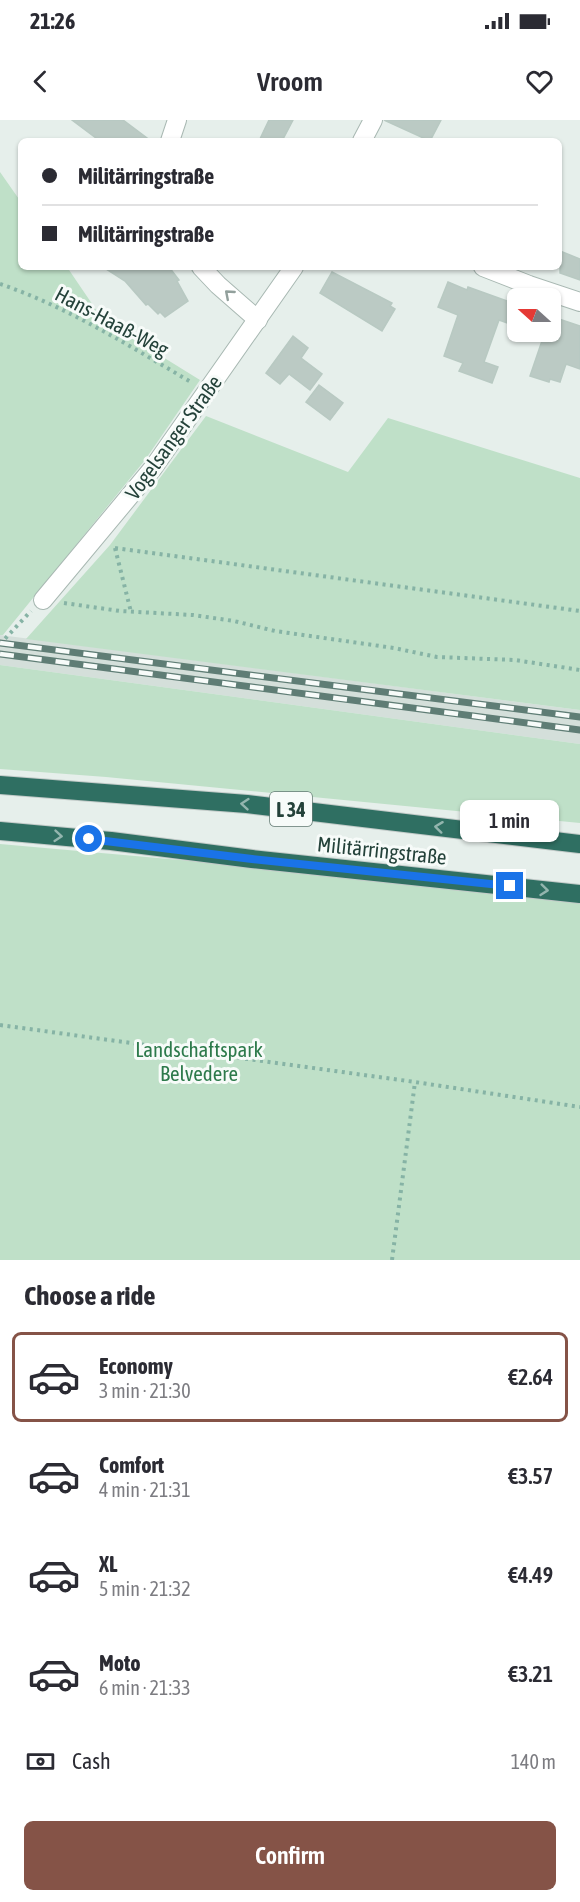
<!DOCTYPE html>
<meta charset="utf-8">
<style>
body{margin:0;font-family:"Asap Condensed",sans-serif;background:#f7f7f7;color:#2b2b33;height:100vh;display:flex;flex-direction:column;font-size:22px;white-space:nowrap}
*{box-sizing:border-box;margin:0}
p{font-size:20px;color:#7c7c81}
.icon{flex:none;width:33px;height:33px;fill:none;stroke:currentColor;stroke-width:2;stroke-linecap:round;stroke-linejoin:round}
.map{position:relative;height:1140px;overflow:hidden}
.drawer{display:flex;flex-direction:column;background:#fff;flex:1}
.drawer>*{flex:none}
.guide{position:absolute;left:18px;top:18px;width:544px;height:132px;border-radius:9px;box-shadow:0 2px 4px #0004;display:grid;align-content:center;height:132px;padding:0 24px;background:#fff}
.needle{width:39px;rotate:291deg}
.tools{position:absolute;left:507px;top:168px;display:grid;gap:12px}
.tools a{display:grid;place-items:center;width:54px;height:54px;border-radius:9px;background:#fff;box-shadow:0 2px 4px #0004;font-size:30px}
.end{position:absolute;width:27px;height:27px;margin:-14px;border:8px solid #1a73e8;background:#fff;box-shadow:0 0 0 3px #fff}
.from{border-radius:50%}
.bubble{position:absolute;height:42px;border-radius:9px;background:#fff;box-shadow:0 2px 4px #0004;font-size:20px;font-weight:600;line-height:42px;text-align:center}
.guide b{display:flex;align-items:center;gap:21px;height:57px;font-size:22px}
.guide b+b{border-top:2px solid #e1e1e2}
.guide i{width:15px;height:15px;background:#2b2b33}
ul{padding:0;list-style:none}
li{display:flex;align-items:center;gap:18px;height:90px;margin:0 12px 9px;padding:0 12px;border:3px solid transparent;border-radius:9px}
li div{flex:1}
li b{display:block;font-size:22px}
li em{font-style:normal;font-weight:600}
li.selected{border-color:#855347}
li>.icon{width:54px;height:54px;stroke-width:1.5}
h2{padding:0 24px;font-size:27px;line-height:72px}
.pay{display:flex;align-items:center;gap:15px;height:66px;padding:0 24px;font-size:22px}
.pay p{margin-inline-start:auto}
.primary-button{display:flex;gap:12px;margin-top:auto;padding:12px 24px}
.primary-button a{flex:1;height:69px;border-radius:9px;background:#855347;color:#fff;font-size:24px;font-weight:600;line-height:69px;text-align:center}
.status{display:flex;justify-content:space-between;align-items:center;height:42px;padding:0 30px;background:#fff;direction:ltr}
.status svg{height:16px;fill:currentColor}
header{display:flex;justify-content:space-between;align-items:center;height:78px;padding:0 24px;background:#fff;font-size:27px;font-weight:600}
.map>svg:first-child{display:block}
.built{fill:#d4dfda}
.green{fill:#bfe0c8}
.building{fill:#bbcac4;stroke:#b8c9c2;stroke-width:1.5}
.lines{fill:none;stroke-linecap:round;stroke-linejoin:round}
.minor-casing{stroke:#a8b8b2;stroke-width:20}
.highway-casing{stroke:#c2cac8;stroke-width:20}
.path{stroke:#86b3a5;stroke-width:4;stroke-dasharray:3 4.5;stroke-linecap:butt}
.minor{stroke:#fff;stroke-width:18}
.highway{stroke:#2f6f62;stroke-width:18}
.rail-casing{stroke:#5f7d75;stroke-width:7}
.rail{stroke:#f7fbf9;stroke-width:4.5;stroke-dasharray:14;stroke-linecap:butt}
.oneway{stroke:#92a09c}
.oneway2{stroke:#93b5ae}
.route{stroke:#1a73e8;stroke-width:8}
.labels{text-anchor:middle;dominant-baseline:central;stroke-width:6;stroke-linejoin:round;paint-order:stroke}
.shield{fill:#f7fbf9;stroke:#637a73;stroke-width:1.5}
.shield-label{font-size:20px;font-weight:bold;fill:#24423a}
.street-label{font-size:21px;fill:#24423a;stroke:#f7fbf9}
.park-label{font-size:21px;fill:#2d7a4b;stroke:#f7fbf9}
</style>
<div class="status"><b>21:26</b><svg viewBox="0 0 49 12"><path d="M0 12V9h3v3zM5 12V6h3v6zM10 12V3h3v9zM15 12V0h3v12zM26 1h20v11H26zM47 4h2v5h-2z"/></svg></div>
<header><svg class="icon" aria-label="back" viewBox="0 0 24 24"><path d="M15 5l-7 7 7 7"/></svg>Vroom<svg class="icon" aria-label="heart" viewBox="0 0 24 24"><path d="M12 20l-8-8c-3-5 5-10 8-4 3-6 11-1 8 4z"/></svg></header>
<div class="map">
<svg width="580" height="1140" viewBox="0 0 580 1140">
<rect width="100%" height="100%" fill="#e6efeb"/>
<polygon class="built" points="0,515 580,590 580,624 0,545"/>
<g class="green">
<polygon points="0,52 21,82 21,147 67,147 103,200 200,260 145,340 3,515 0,515"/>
<polygon points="206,296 348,352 388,298 580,358 580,590 26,519 110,425"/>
<polygon points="0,545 580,624 580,703 106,657 0,649"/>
<polygon points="0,724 426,762 580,782 580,1140 0,1140"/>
</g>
<g class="building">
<polygon points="72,0 123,0 151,21 100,21"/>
<polygon points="269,0 293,0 282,21 259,21"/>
<polygon points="384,0 441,0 430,21"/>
<polygon points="560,131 580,139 580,160 560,153"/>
<polygon points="103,147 169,147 179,160 177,161 188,181 165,197 160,192 158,194 148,184 146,185 125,161"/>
<polygon points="332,152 392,183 390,186 395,189 382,211 320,173"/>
<polygon points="448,162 467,170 468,167 518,185 518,207 499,200 484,242 498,247 492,263 459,251 463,243 444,236 458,195 438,187"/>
<polygon points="550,196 580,206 580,249 566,244 560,262 550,259 549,262 530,256 545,212 550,212"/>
<polygon points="293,216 308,228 301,238 322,254 310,270 289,254 280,264 266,253"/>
<polygon points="319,265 343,283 330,300 306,282"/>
</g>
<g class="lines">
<g class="minor-casing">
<g id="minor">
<polyline points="170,21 177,0"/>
<polyline points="362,21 373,0"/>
<polyline points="201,147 218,165 258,200"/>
<polyline points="483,147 529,165 580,182"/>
<polyline points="43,480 153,348 294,147"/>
</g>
</g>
<g class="highway-casing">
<g id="highway">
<polyline points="0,665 247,684 580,724"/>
<polyline points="0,711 111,721 252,739 580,774"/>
</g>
</g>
<g class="path">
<path d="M0,164C68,187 129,226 191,262"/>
<polyline points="115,428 580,491"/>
<polyline points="115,428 131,492"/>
<polyline points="64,483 120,491 193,495 234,501 275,511 394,528 437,537 515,540 580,550"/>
<polyline points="0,524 31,491"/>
<polyline points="0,905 415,962 580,987"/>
<polyline points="392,1140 415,962"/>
</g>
<use href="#minor" class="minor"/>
<use href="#highway" class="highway"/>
<g class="rail-casing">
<g id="rail">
<polyline points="0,523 580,597"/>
<polyline points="0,534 580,610"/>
</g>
</g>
<use href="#rail" class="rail"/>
</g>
<defs><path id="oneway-chevron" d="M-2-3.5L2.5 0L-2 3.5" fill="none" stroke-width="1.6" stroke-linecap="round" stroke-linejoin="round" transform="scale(1.5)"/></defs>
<use class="oneway" href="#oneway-chevron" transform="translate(229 174) rotate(-139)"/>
<g class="oneway2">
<use href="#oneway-chevron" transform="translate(245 684) rotate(-175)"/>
<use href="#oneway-chevron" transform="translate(439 707) rotate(-173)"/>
<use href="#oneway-chevron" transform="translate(58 716) rotate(5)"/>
<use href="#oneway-chevron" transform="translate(544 770) rotate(6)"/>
</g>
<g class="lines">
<polyline class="route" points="89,719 252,739 510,766"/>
</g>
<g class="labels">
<rect class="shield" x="270" y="672" width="42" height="34" rx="4.5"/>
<g class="shield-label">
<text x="291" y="689">L 34</text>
</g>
<g class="street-label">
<text transform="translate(112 201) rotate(28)">Hans-Haaß-Weg</text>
<text transform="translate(173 317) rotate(-54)">Vogelsanger Straße</text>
<text transform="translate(382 730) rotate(6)">Militärringstraße</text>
</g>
<g class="park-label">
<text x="199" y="929">Landschaftspark<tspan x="199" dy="24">Belvedere</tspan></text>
</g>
</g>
</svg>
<div class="tools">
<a><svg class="needle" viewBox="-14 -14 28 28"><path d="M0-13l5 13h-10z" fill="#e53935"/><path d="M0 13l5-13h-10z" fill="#7c7c81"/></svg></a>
</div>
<i class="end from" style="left:89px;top:719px"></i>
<i class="end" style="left:510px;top:766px"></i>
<div class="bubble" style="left:460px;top:680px;width:99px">1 min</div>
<div class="guide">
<b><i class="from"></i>Militärringstraße</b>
<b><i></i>Militärringstraße</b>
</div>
</div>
<section class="drawer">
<h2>Choose a ride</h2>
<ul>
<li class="selected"><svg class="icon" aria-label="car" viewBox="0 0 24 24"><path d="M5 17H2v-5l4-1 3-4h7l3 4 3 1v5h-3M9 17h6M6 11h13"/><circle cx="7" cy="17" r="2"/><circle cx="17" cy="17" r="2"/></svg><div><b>Economy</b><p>3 min · 21:30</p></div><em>€2.64</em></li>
<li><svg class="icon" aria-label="car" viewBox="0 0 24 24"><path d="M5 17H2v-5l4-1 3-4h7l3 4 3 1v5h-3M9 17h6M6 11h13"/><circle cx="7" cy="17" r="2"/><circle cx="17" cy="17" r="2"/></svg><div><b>Comfort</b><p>4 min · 21:31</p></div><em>€3.57</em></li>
<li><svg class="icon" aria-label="car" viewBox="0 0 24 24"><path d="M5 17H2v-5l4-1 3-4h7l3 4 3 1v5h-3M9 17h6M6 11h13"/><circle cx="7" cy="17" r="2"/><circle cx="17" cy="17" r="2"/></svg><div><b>XL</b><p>5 min · 21:32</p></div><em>€4.49</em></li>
<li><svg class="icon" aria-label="car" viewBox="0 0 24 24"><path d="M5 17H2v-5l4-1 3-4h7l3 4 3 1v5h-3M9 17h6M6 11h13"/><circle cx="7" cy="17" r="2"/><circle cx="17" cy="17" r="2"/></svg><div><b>Moto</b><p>6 min · 21:33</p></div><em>€3.21</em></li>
</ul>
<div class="pay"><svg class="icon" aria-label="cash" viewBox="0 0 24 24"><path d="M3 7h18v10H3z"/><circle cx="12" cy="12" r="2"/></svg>Cash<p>140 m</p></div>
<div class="primary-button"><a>Confirm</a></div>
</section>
